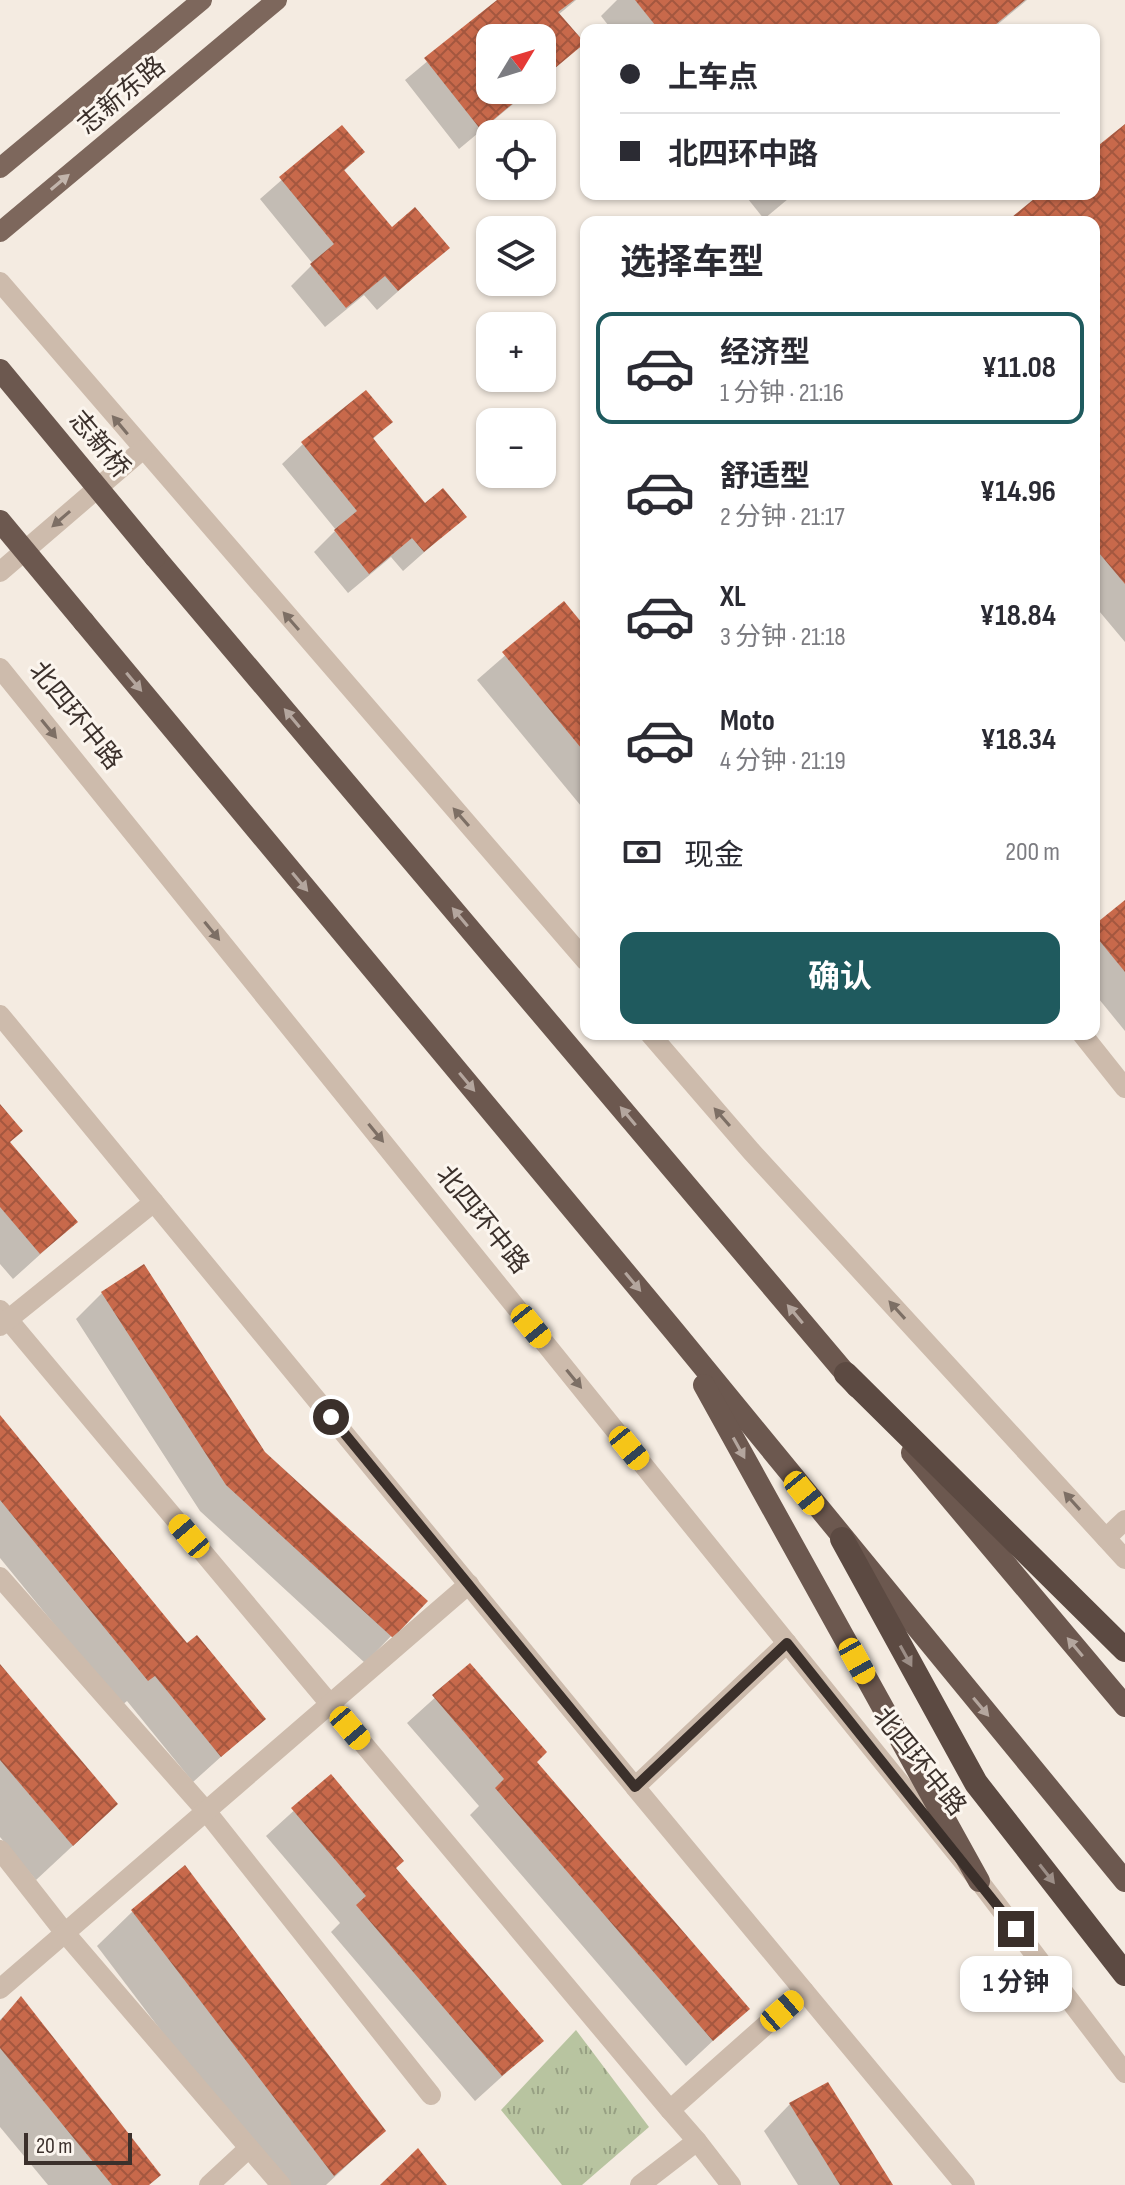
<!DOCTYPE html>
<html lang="zh">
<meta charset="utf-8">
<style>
body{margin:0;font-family:"Sofia Sans Condensed","Noto Sans SC",sans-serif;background:#f7f7f7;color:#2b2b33;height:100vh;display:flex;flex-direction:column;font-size:30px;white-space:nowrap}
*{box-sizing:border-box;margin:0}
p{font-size:26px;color:#7c7c81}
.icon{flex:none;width:44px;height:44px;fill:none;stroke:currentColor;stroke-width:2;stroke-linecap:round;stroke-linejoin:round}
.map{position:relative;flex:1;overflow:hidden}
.side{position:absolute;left:580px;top:216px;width:520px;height:824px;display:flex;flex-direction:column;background:#fff;border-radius:16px;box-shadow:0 2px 6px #0004}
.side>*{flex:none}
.top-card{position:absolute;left:580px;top:24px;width:520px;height:176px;border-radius:16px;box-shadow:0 2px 6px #0004;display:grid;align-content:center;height:176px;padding:0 40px;background:#fff}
.needle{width:52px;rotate:52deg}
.buttons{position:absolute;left:476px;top:24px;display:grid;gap:16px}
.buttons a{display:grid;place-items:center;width:80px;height:80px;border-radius:16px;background:#fff;box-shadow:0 2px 6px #0004;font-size:40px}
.scale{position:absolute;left:24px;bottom:20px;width:108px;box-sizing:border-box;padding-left:8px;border:4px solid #3b302b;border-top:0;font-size:22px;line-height:28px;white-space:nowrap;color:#3b302b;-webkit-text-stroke:6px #fbf5ee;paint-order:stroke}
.end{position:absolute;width:36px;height:36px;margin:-18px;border:10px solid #3b302b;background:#fff;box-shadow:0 0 0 4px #fff}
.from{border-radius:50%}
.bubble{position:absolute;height:56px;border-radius:16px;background:#fff;box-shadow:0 2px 6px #0004;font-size:26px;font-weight:700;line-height:56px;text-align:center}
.car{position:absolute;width:24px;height:48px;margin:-24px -12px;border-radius:10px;box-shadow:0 0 6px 2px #0007;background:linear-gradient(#f5c518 24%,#345 0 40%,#f5c518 0 76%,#345 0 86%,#f5c518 0)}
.top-card b{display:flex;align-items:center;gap:28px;height:76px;font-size:30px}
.top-card b+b{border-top:2px solid #e1e1e2}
.top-card i{width:20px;height:20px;background:#2b2b33}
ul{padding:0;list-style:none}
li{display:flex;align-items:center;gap:24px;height:112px;margin:0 16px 12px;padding:0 24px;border:4px solid transparent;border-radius:16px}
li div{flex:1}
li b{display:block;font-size:30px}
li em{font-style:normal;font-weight:700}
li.on{border-color:#1f5a5e}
li>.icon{width:72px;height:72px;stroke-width:1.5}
h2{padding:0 40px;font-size:36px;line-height:96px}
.pay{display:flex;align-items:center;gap:20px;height:88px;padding:0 40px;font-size:30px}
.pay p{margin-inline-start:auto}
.action{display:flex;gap:16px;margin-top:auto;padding:16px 40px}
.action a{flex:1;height:92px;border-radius:16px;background:#1f5a5e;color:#fff;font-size:32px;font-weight:700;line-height:92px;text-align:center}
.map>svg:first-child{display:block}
.grass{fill:url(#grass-tufts)}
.shadow{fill:#0003}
.building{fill:url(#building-cross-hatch)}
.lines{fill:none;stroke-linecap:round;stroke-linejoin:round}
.minor{stroke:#cdbbac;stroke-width:20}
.tertiary{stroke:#cdbbac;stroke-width:20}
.primary{stroke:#7d675c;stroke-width:20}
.trunk{stroke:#6c584f;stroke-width:22}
.motorway{stroke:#5c4a42;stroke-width:24}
.trunk-bridge{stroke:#6c584f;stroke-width:22}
.oneway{fill:#c2b5ac}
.oneway2{fill:#7d6f65}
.oneway3{fill:#b4a69e}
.oneway4{fill:#9c8e87}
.route{stroke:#3b302b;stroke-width:10}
.labels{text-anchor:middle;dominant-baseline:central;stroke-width:6;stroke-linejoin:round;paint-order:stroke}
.street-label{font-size:26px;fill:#3b302b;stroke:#fbf5ee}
</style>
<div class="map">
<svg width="1125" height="2185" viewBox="0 0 1125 2185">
<defs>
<pattern id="grass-tufts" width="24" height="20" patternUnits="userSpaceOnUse" patternTransform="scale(2)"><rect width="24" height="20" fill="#b8c4a0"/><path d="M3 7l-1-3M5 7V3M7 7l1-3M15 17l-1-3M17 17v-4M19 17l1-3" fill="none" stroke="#97a083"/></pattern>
<pattern id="building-cross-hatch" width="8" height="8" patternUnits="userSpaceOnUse" patternTransform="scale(2)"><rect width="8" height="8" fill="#c8694b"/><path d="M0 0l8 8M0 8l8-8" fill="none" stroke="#a4573f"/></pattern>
</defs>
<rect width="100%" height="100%" fill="#f4ebe1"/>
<polygon class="grass" points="576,2030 649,2127 582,2185 562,2185 501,2110"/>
<g class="shadow">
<polygon points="501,0 576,0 558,15 582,43 542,80 542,38 490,38 490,90 530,90 459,149 405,80"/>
<polygon points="617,0 1027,0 991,30 612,30 601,16"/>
<polygon points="1125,126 1125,642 1094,605 1094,222 1009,222 1043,194 1094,194 1094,152"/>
<polygon points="342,127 363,152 343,172 391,229 447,248 377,310 364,295 325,327 291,286 313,264 260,199"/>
<polygon points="744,194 794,194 764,219"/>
<polygon points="390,422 372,440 424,506 464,517 403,571 391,557 348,593 314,552 336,530 282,464 303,444"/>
<polygon points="564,604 586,631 586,812 477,680"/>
<polygon points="1125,902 1125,1031 1094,993 1094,928"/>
<polygon points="0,1107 8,1143 76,1222 13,1279 0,1264"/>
<polygon points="102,1293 264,1453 425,1601 365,1663 200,1511 76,1319"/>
<polygon points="0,1418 186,1646 263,1719 193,1782 127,1701 121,1706 0,1558"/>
<polygon points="470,1666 535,1762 747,2009 686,2066 470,1815 479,1806 407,1723"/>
<polygon points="0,1667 80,1839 36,1880 0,1837"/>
<polygon points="331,1777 394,1869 541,2041 475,2101 331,1932 340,1923 266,1836"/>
<polygon points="133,1911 384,2131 326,2185 278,2185 97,1946"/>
<polygon points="21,1999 149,2185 48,2185 0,2127 0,2020"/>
<polygon points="790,2104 891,2185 798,2185 764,2131"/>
</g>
<g class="building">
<polygon points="497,0 574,0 558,12 585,43 542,79 542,38 490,38 490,90 529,90 481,130 424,58"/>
<polygon points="635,0 1025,0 989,30 659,30"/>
<polygon points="1125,124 1125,584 1094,547 1094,222 1006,222 1040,194 1094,194 1094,149"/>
<polygon points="342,125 365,152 344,170 392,227 415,207 450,248 398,291 385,276 346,308 310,264 334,244 279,177"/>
<polygon points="366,390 393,422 373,438 425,503 443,488 467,517 424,552 412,538 369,574 334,530 357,511 301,442"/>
<polygon points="564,601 586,628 586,754 502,652"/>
<polygon points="1125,900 1125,972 1094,934 1094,925"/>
<polygon points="0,1104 23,1131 10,1142 78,1222 40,1254 0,1207"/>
<polygon points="144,1264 265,1452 428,1601 393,1638 226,1485 101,1292"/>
<polygon points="0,1415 187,1643 197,1635 266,1719 221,1757 155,1676 148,1681 0,1500"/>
<polygon points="470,1663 547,1752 537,1762 750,2009 713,2041 495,1788 504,1779 432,1695"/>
<polygon points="0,1664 118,1804 73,1846 0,1760"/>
<polygon points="331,1774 404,1861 396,1868 544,2041 502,2076 356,1905 366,1896 291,1808"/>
<polygon points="185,1865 386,2131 334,2176 131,1910"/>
<polygon points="21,1996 161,2175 149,2185 112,2185 0,2048 0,2021"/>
<polygon points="828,2082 893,2185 840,2185 789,2103"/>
<polygon points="418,2148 447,2185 380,2185"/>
</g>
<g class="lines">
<g class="minor">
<polyline points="0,1015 635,1787"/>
<polyline points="1082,1034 1125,1088"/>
<polyline points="0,1310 670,2110"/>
<polyline points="0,1326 154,1202"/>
<polyline points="1106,1538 1125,1520"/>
<polyline points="0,1577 206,1811 431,2095"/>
<polyline points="787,1643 635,1787 965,2185"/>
<polyline points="0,1850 65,1933 281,2185"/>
<polyline points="0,1989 469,1584"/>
<polyline points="697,2141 731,2185"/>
<polyline points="209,2185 249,2148"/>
<polyline points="640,2185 697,2141 670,2110 804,1991"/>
</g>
<g class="tertiary">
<polyline points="0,282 586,961"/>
<polyline points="0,572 142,450"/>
<polyline points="0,668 979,1881 1125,2073"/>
<polyline points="650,1034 751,1151 1125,1559"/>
</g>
<g class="primary">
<polyline points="0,168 202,0"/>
<polyline points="0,232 277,0"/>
</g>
<g class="trunk">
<polyline points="155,557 857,1387"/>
<polyline points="84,622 674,1331 1125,1881"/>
<polyline points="704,1385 979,1881"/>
<polyline points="912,1453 1125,1706"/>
</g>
<g class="motorway">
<polyline points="846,1374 1125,1650"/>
<polyline points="842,1539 976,1783 1125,1974"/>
</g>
<g class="trunk-bridge">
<polyline points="0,370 155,557"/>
<polyline points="0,521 84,622"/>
</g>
</g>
<defs><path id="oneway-solid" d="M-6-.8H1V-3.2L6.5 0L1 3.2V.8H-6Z" transform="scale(2)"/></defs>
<use class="oneway" href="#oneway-solid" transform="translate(60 182) rotate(-40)"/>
<g class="oneway2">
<use href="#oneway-solid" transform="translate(120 425) rotate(-130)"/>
<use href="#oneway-solid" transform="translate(61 519) rotate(139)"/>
<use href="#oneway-solid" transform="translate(291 621) rotate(-131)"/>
<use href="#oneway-solid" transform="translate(49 729) rotate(51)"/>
<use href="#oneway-solid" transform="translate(461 817) rotate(-131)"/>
<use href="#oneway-solid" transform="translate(212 931) rotate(51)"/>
<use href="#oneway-solid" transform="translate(722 1117) rotate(-131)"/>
<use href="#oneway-solid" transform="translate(376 1133) rotate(51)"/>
<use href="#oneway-solid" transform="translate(897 1310) rotate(-132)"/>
<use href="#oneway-solid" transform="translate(574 1379) rotate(51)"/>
<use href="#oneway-solid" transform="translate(1072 1501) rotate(-132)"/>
</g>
<g class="oneway3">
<use href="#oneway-solid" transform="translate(134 682) rotate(50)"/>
<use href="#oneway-solid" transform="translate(292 718) rotate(-130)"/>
<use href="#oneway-solid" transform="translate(300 882) rotate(50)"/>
<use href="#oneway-solid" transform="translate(460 917) rotate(-130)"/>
<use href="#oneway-solid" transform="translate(467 1082) rotate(50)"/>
<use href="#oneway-solid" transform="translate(628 1116) rotate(-130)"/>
<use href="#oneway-solid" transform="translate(633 1282) rotate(50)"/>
<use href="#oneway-solid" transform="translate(795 1314) rotate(-130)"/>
<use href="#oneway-solid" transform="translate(739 1448) rotate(61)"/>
<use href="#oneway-solid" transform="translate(1075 1647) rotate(-130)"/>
<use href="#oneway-solid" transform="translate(981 1707) rotate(50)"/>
</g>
<g class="oneway4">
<use href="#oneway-solid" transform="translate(906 1656) rotate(61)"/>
<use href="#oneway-solid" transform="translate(1047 1874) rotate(52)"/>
</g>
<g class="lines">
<polyline class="route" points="331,1417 635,1787 787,1643 1016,1929"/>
</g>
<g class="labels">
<g class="street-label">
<text transform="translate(122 96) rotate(-40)">志新东路</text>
<text transform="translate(99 445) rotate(50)">志新桥</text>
<text transform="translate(75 716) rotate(51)">北四环中路</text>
<text transform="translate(482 1220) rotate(51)">北四环中路</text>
<text transform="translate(919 1762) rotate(51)">北四环中路</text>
</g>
</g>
</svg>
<div class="buttons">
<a><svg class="needle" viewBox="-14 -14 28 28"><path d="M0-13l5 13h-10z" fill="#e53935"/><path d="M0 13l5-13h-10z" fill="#7c7c81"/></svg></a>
<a><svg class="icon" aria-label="locate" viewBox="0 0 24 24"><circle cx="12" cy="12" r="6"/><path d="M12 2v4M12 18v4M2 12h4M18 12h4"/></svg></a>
<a><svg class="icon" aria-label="layers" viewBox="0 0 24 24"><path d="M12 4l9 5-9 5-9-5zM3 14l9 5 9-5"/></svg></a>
<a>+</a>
<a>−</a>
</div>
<div class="scale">20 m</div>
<i class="end from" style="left:331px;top:1417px"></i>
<i class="end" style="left:1016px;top:1929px"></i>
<div class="bubble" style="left:960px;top:1956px;width:112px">1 分钟</div>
<i class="car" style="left:531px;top:1326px;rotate:141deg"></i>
<i class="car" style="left:629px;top:1448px;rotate:141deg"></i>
<i class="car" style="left:804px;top:1493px;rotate:141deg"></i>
<i class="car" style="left:189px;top:1536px;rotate:320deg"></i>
<i class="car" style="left:857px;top:1661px;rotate:151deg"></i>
<i class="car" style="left:350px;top:1728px;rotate:140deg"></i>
<i class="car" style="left:782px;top:2011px;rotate:49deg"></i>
<div class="top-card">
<b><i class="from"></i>上车点</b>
<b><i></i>北四环中路</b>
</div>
<section class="side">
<h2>选择车型</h2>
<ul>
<li class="on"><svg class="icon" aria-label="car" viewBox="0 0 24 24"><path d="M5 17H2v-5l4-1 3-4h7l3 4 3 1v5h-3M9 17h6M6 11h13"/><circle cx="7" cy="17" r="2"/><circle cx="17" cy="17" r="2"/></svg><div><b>经济型</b><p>1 分钟 · 21:16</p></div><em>¥11.08</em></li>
<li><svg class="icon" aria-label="car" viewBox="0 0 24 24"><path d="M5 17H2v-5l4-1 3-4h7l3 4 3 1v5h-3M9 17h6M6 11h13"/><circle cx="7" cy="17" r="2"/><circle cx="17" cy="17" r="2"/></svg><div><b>舒适型</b><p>2 分钟 · 21:17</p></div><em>¥14.96</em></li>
<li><svg class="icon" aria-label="car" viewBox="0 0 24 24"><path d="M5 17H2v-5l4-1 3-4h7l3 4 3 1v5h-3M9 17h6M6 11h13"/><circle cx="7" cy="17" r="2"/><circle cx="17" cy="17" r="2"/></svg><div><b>XL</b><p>3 分钟 · 21:18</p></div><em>¥18.84</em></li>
<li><svg class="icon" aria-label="car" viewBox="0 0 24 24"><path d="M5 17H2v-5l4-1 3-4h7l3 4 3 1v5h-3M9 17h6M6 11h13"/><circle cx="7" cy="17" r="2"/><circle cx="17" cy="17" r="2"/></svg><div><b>Moto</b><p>4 分钟 · 21:19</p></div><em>¥18.34</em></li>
</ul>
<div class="pay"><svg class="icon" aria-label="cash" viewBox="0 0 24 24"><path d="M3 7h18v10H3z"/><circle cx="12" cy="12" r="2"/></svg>现金<p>200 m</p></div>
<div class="action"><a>确认</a></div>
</section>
</div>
